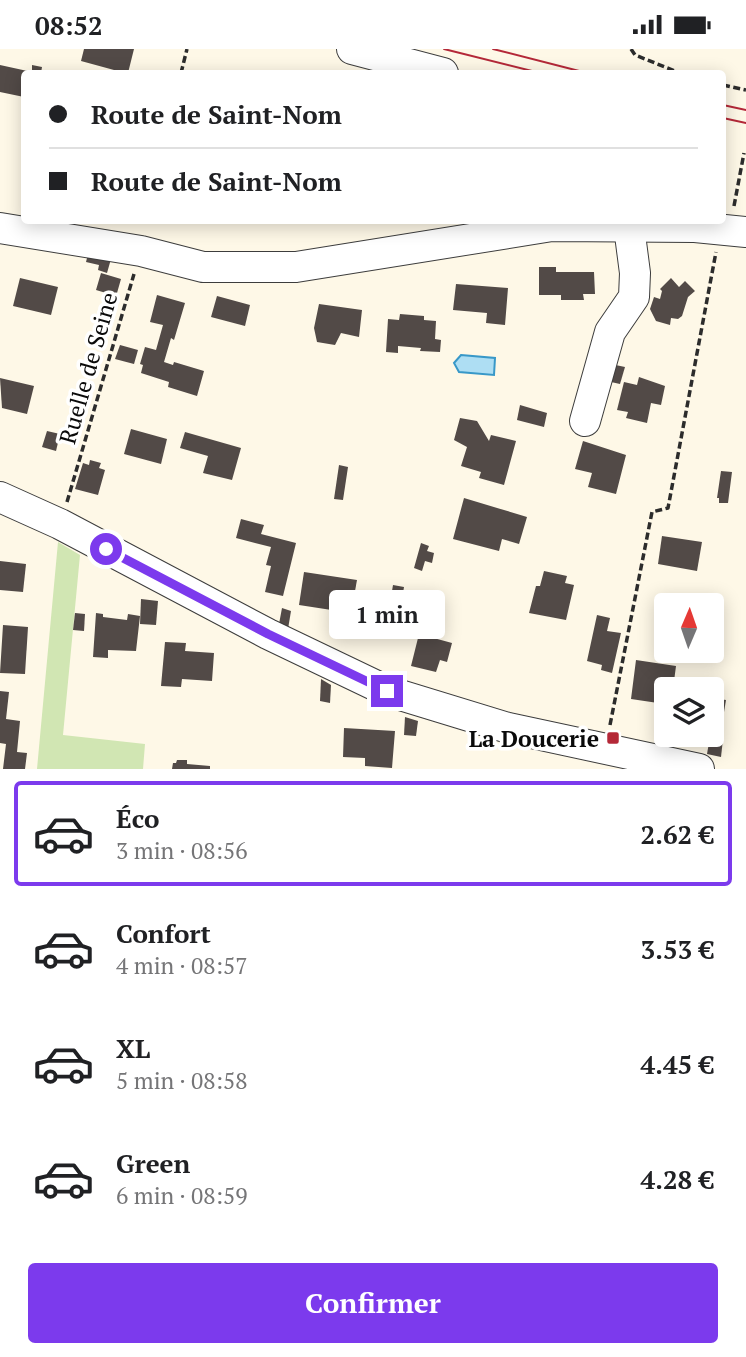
<!DOCTYPE html>
<html lang="fr">
<meta charset="utf-8">
<style>
body{margin:0;font-family:"PT Serif",serif;background:#f6f6f6;color:#202124;height:100vh;display:flex;flex-direction:column;font-size:26px;white-space:nowrap}
*{box-sizing:border-box;margin:0}
p{font-size:23px;color:#757577}
.icon{flex:none;width:38px;height:38px;fill:none;stroke:currentColor;stroke-width:2;stroke-linecap:round;stroke-linejoin:round}
.map{position:relative;height:720px;overflow:hidden}
.panel{display:flex;flex-direction:column;background:#fff;flex:1}
.panel>*{flex:none}
.top-card{position:absolute;left:21px;top:21px;width:705px;height:154px;border-radius:7px;box-shadow:0 4px 18px #0003;display:grid;align-content:center;height:154px;padding:0 28px;background:#fff}
.needle{width:46px;rotate:2deg}
.tools{position:absolute;left:654px;top:544px;display:grid;gap:14px}
.tools a{display:grid;place-items:center;width:70px;height:70px;border-radius:7px;background:#fff;box-shadow:0 4px 18px #0003;font-size:35px}
.end{position:absolute;width:32px;height:32px;margin:-16px;border:9px solid #7c3aed;background:#fff;box-shadow:0 0 0 4px #fff}
.from{border-radius:50%}
.bubble{position:absolute;height:49px;border-radius:7px;background:#fff;box-shadow:0 4px 18px #0003;font-size:23px;font-weight:600;line-height:49px;text-align:center}
.top-card b{display:flex;align-items:center;gap:24px;height:66px;font-size:26px}
.top-card b+b{border-top:2px solid #e0e0e0}
.top-card i{width:18px;height:18px;background:#202124}
ul{padding:12px 0 0;list-style:none}
li{display:flex;align-items:center;gap:21px;height:105px;margin:0 14px 10px;padding:0 14px;border:4px solid transparent;border-radius:7px}
li div{flex:1}
li b{display:block;font-size:26px}
li em{font-style:normal;font-weight:600}
li.active{border-color:#7c3aed}
li>.icon{width:63px;height:63px;stroke-width:1.5}
.action{display:flex;gap:14px;margin-top:auto;padding:14px 28px}
.action a{flex:1;height:80px;border-radius:7px;background:#7c3aed;color:#fff;font-size:28px;font-weight:600;line-height:80px;text-align:center}
.status{display:flex;justify-content:space-between;align-items:center;height:49px;padding:0 35px;background:#fff;direction:ltr}
.status svg{height:19px;fill:currentColor}
.map>svg:first-child{display:block}
.green{fill:#d1e6b3}
.water{fill:#aedef3;stroke:#3898c8;stroke-width:2}
.building{fill:#524a47}
.lines{fill:none;stroke-linecap:round;stroke-linejoin:round}
.minor-casing{stroke:#3d3d3d;stroke-width:32}
.path{stroke:#2c2c2c;stroke-width:3.5;stroke-dasharray:7 3.5;stroke-linecap:butt}
.minor{stroke:#fff;stroke-width:30}
.tram{stroke:#b42838;stroke-width:2}
.route{stroke:#7c3aed;stroke-width:9}
.poi-dot{fill:#b42838;stroke:#fff;stroke-width:2.5}
.labels{text-anchor:middle;dominant-baseline:central;stroke-width:7;stroke-linejoin:round;paint-order:stroke}
.street-label{font-size:23px;fill:#0a0a0a;stroke:#fff}
.poi-label{font-size:23px;font-weight:bold;fill:#0a0a0a;stroke:#fff;text-anchor:end}
</style>
<div class="status"><b>08:52</b><svg viewBox="0 0 49 12"><path d="M0 12V9h3v3zM5 12V6h3v6zM10 12V3h3v9zM15 12V0h3v12zM26 1h20v11H26zM47 4h2v5h-2z"/></svg></div>
<div class="map">
<svg width="746" height="720" viewBox="0 0 746 720">
<rect width="100%" height="100%" fill="#fef8e7"/>
<polygon class="green" points="58,493 80,506 63,686 145,695 143,720 37,720"/>
<polygon class="water" points="461,306 495,309 494,326 459,323 454,314"/>
<g class="building">
<polygon points="84,0 134,0 128,24 113,24 114,21 81,12"/>
<polygon points="0,16 32,23 32,16 42,18 41,24 24,24 24,48 0,43"/>
<polygon points="88,205 111,210 107,224 98,221 99,216 86,213"/>
<polygon points="539,218 556,218 556,223 594,223 595,245 583,245 584,251 561,251 561,246 539,246"/>
<polygon points="101,224 121,230 115,251 105,248 106,244 96,241"/>
<polygon points="20,229 58,238 51,266 13,257"/>
<polygon points="671,229 679,238 685,232 695,242 688,248 682,267 678,270 671,269 670,276 656,272 650,260 654,248 660,250 662,242 660,240"/>
<polygon points="456,235 508,239 505,276 486,274 487,264 453,261"/>
<polygon points="157,246 185,254 174,291 171,289 164,313 173,316 174,313 204,322 197,347 168,338 169,333 141,324 143,316 140,315 145,298 156,301 163,276 150,273"/>
<polygon points="217,247 250,256 245,277 211,268"/>
<polygon points="319,255 362,261 359,288 341,284 335,296 317,293 314,279"/>
<polygon points="400,265 424,267 424,271 436,272 435,290 441,291 440,303 420,302 421,299 398,297 398,304 386,303 388,270 399,271"/>
<polygon points="120,296 138,301 134,315 115,310"/>
<polygon points="606,314 625,318 620,335 602,331"/>
<polygon points="639,328 665,337 661,356 651,354 647,374 626,369 628,363 617,361 624,333 637,336"/>
<polygon points="0,329 34,337 27,365 2,359"/>
<polygon points="520,356 547,364 544,378 517,371"/>
<polygon points="460,369 477,372 489,392 491,386 516,392 504,436 479,429 481,423 461,417 467,398 454,391"/>
<polygon points="131,380 167,390 161,415 124,405"/>
<polygon points="47,382 60,385 56,402 42,398"/>
<polygon points="185,383 241,399 232,431 203,424 208,407 180,399"/>
<polygon points="583,392 626,406 616,445 588,438 592,424 575,420"/>
<polygon points="90,411 101,414 99,419 105,421 98,446 75,440 83,414 89,416"/>
<polygon points="339,416 348,418 343,451 334,450"/>
<polygon points="721,422 732,423 728,454 719,454 719,449 717,449"/>
<polygon points="464,449 527,468 519,495 502,490 499,502 453,490"/>
<polygon points="241,470 264,476 261,485 296,494 283,547 265,543 271,517 266,516 271,498 236,489"/>
<polygon points="662,487 702,493 697,522 658,515"/>
<polygon points="421,494 429,497 427,502 434,504 432,514 425,512 422,522 414,519"/>
<polygon points="0,512 26,515 23,543 0,541"/>
<polygon points="544,522 567,527 565,534 574,536 566,571 529,564 536,537 540,537"/>
<polygon points="304,523 357,531 351,564 299,556"/>
<polygon points="393,536 404,538 397,581 365,576 369,551 390,554"/>
<polygon points="141,550 158,552 156,576 140,575"/>
<polygon points="282,559 291,562 288,580 279,575"/>
<polygon points="75,564 85,565 84,582 73,581"/>
<polygon points="96,564 103,565 103,568 127,571 128,565 140,567 136,602 108,601 108,609 93,608"/>
<polygon points="597,566 610,569 607,582 621,584 612,624 601,621 602,616 587,612"/>
<polygon points="3,576 28,578 25,625 0,624"/>
<polygon points="419,585 452,594 447,613 440,611 436,623 411,617"/>
<polygon points="165,593 186,594 185,602 214,604 212,632 182,630 181,638 161,637"/>
<polygon points="636,611 676,617 673,640 660,642 658,654 631,650"/>
<polygon points="321,630 331,636 330,654 320,652"/>
<polygon points="0,642 9,643 6,670 20,672 17,703 27,704 25,720 3,720 6,695 0,694"/>
<polygon points="712,649 726,651 722,675 712,673"/>
<polygon points="405,668 418,672 416,687 404,686"/>
<polygon points="344,679 395,682 392,719 365,717 365,709 343,708"/>
<polygon points="710,688 723,690 721,708 707,705"/>
<polygon points="177,711 187,711 187,715 210,717 210,720 172,720 173,714 176,714"/>
</g>
<g class="lines">
<g class="minor-casing">
<g id="minor">
<polyline points="352,0 443,24"/>
<polyline points="0,179 141,202 203,218 296,218 552,177 695,178 746,183"/>
<polyline points="585,372 610,283 634,248 635,224 629,178"/>
<polyline points="0,448 60,475 268,585 387,642 508,679 699,720"/>
</g>
</g>
<g class="path">
<polyline points="631,0 635,6 680,24"/>
<polyline points="181,24 187,0"/>
<polyline points="723,36 746,41"/>
<polyline points="734,157 744,104"/>
<polyline points="67,453 134,225"/>
<polyline points="610,676 652,463 668,459 716,203"/>
</g>
<use href="#minor" class="minor"/>
<g class="tram">
<polyline points="444,0 540,24"/>
<polyline points="493,0 587,24"/>
<polyline points="723,56 746,61"/>
<polyline points="723,69 746,74"/>
</g>
</g>
<g class="lines">
<polyline class="route" points="106,500 268,585 387,642"/>
</g>
<rect class="poi-dot" x="606" y="682" width="14" height="14" rx="3.5"/>
<g class="labels">
<g class="street-label">
<text transform="translate(88 319) rotate(-74)">Ruelle de Seine</text>
</g>
<g class="poi-label">
<text x="599" y="689">La Doucerie</text>
</g>
</g>
</svg>
<div class="tools">
<a><svg class="needle" viewBox="-14 -14 28 28"><path d="M0-13l5 13h-10z" fill="#e53935"/><path d="M0 13l5-13h-10z" fill="#757577"/></svg></a>
<a><svg class="icon" aria-label="layers" viewBox="0 0 24 24"><path d="M12 4l9 5-9 5-9-5zM3 14l9 5 9-5"/></svg></a>
</div>
<i class="end from" style="left:106px;top:500px"></i>
<i class="end" style="left:387px;top:642px"></i>
<div class="bubble" style="left:329px;top:541px;width:116px">1 min</div>
<div class="top-card">
<b><i class="from"></i>Route de Saint-Nom</b>
<b><i></i>Route de Saint-Nom</b>
</div>
</div>
<section class="panel">
<ul>
<li class="active"><svg class="icon" aria-label="car" viewBox="0 0 24 24"><path d="M5 17H2v-5l4-1 3-4h7l3 4 3 1v5h-3M9 17h6M6 11h13"/><circle cx="7" cy="17" r="2"/><circle cx="17" cy="17" r="2"/></svg><div><b>Éco</b><p>3 min · 08:56</p></div><em>2.62 €</em></li>
<li><svg class="icon" aria-label="car" viewBox="0 0 24 24"><path d="M5 17H2v-5l4-1 3-4h7l3 4 3 1v5h-3M9 17h6M6 11h13"/><circle cx="7" cy="17" r="2"/><circle cx="17" cy="17" r="2"/></svg><div><b>Confort</b><p>4 min · 08:57</p></div><em>3.53 €</em></li>
<li><svg class="icon" aria-label="car" viewBox="0 0 24 24"><path d="M5 17H2v-5l4-1 3-4h7l3 4 3 1v5h-3M9 17h6M6 11h13"/><circle cx="7" cy="17" r="2"/><circle cx="17" cy="17" r="2"/></svg><div><b>XL</b><p>5 min · 08:58</p></div><em>4.45 €</em></li>
<li><svg class="icon" aria-label="car" viewBox="0 0 24 24"><path d="M5 17H2v-5l4-1 3-4h7l3 4 3 1v5h-3M9 17h6M6 11h13"/><circle cx="7" cy="17" r="2"/><circle cx="17" cy="17" r="2"/></svg><div><b>Green</b><p>6 min · 08:59</p></div><em>4.28 €</em></li>
</ul>
<div class="action"><a>Confirmer</a></div>
</section>
